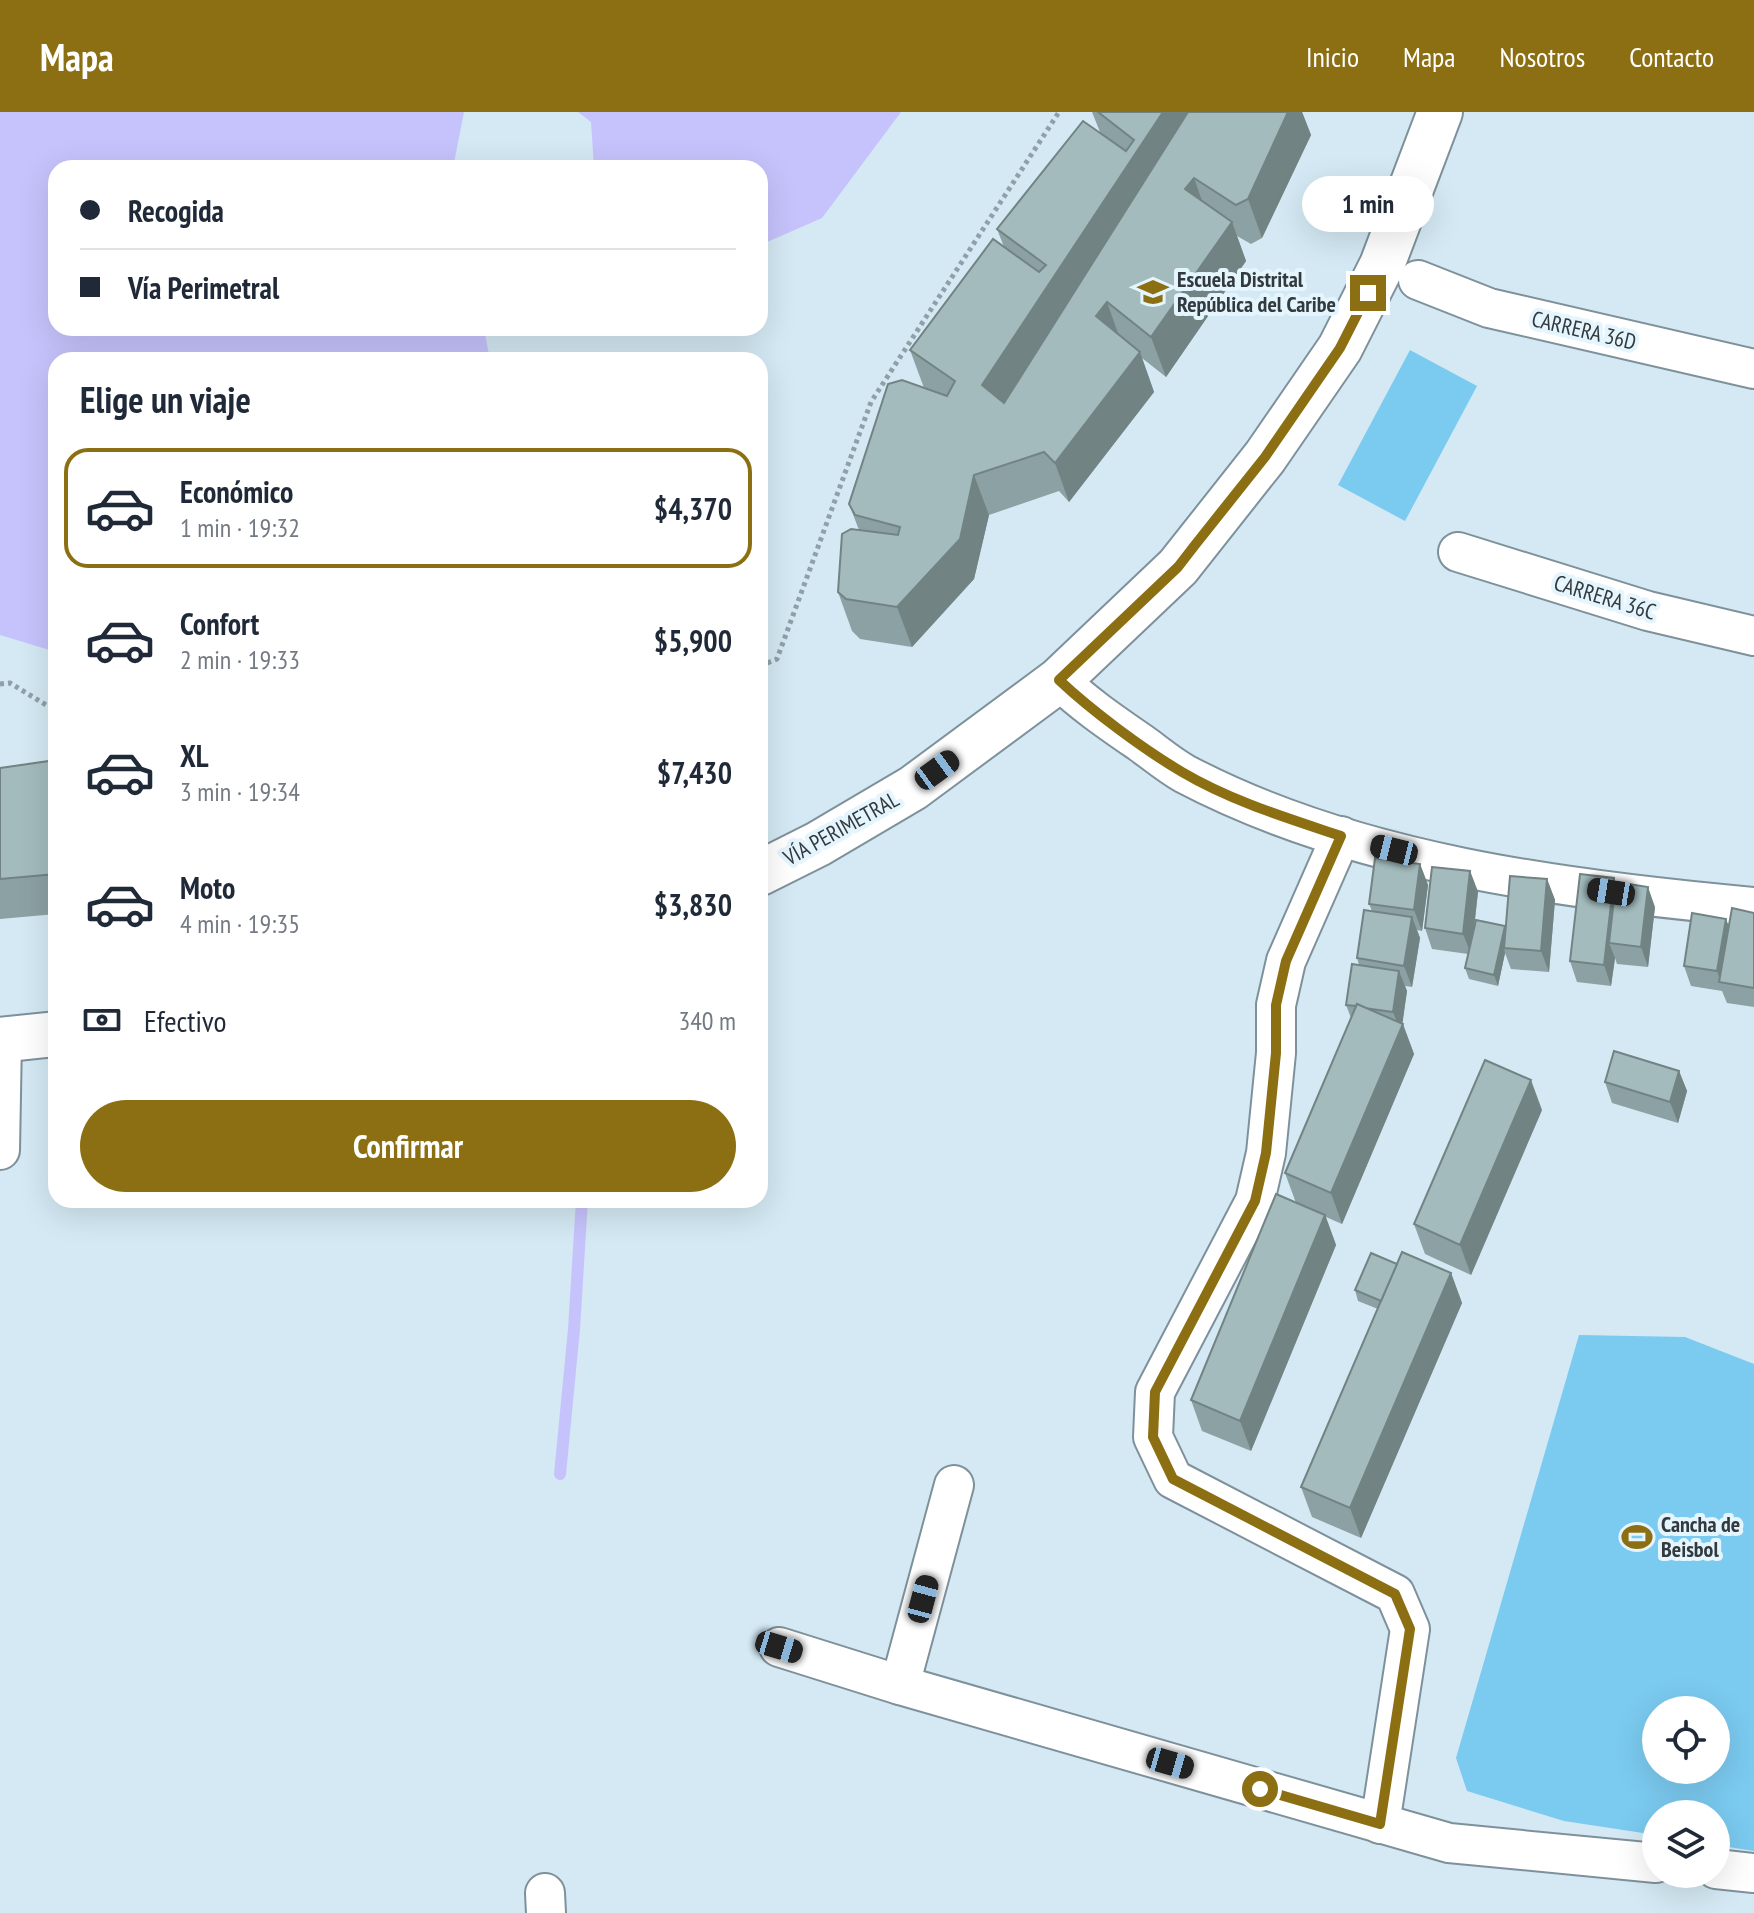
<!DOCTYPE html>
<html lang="es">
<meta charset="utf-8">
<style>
body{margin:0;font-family:"PT Sans Narrow",sans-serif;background:#f6f6f7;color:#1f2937;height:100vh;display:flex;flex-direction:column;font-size:30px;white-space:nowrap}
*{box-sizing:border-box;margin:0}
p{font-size:26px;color:#747a83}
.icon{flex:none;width:44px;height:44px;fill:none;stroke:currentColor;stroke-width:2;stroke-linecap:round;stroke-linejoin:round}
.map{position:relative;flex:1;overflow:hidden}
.side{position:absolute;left:48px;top:240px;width:720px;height:856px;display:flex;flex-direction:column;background:#fff;border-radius:24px;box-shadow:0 8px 32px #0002}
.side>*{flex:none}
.hud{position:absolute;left:48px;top:48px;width:720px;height:176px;border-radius:24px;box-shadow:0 8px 32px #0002;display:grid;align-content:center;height:176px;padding:0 32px;background:#fff}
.fabs{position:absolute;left:1642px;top:1584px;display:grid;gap:16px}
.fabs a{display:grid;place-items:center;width:88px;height:88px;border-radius:50%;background:#fff;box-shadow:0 8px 32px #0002;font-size:40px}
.end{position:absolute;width:36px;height:36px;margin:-18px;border:10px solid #8c6f12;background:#fff;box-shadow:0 0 0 4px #fff}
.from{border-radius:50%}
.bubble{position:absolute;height:56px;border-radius:28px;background:#fff;box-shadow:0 8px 32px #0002;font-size:26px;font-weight:800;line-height:56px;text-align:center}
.car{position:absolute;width:24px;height:48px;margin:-24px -12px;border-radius:10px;box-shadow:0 0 6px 2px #0007;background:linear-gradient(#222 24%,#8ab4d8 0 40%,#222 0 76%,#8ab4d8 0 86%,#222 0)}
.hud b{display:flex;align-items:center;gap:28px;height:76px;font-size:30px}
.hud b+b{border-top:2px solid #e0e1e3}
.hud i{width:20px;height:20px;background:#1f2937}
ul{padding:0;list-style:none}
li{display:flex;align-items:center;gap:24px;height:120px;margin:0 16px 12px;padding:0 16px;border:4px solid transparent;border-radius:24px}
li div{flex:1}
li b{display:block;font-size:30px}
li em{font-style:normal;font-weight:800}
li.on{border-color:#8c6f12}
li>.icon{width:72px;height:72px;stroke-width:1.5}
h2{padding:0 32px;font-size:36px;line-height:96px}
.pay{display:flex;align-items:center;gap:20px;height:88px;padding:0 32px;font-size:30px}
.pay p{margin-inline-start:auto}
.cta{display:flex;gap:16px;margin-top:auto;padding:16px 32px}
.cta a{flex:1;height:92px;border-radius:48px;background:#8c6f12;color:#fff;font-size:32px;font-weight:800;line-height:92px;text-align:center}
header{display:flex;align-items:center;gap:48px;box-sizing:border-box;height:112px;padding:0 40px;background:#8c6f12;color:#fff}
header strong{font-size:38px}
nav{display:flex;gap:44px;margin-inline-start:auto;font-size:28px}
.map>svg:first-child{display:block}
.grass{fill:#7bcaf0;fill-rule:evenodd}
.water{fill:#c6c3fc}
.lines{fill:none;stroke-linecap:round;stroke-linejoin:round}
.stream{stroke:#c6c3fc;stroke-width:12}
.street-casing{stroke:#7e919b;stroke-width:42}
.secondary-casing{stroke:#7e919b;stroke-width:48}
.path{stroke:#90a0a8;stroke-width:5;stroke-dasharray:4 4;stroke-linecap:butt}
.street{stroke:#fff;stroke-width:38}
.secondary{stroke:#fff;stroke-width:44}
.wall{fill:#8ca1a3}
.shaded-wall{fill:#728384}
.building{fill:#a3bbbd;stroke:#728384;stroke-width:2}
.route{stroke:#8c6f12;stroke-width:10}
.labels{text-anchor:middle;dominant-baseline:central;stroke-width:8;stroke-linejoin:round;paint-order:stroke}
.poi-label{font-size:22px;font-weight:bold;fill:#323a3e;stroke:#e5f5fe;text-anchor:start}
.street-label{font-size:22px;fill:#323a3e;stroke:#e5f5fe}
</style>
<header>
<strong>Mapa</strong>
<nav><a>Inicio</a><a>Mapa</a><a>Nosotros</a><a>Contacto</a></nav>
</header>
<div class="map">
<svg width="1754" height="1801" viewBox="0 0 1754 1801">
<rect width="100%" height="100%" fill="#d4e9f4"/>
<g class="grass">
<polygon points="1410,238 1477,274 1405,409 1338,373"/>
<path d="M1579,1223L1685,1225L1754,1252V1739L1716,1733V1702H1656V1723L1564,1709L1467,1679L1456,1646ZM1656,1598H1716V1658H1656Z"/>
</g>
<g class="water">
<polygon points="0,0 464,0 453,56 56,56 56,216 484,216 490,248 56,248 56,540 0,523"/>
<polygon points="578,0 901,0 822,106 760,133 760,56 594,56 591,10"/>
</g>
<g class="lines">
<polyline class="stream" points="560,1362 574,1217 582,1088"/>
<g class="street-casing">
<g id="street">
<polyline points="1418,168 1489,196 1754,257"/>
<polyline points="1458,440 1648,499 1754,524"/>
<path d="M1059,568C1084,592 1112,611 1141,631C1155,641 1169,653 1185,662C1354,751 1566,778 1754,795"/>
<polyline points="1341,724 1286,849 1276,893 1276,941 1266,1041 1255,1089 1155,1280 1153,1325 1173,1367 1395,1482 1410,1517 1380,1712"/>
<polyline points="0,1038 2,928"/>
<polyline points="779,1535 900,1573 1449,1731 1656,1751"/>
<polyline points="900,1573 954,1373"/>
<polyline points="1716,1757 1754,1761"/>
<polyline points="545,1781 546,1801"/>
</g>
</g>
<g class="secondary-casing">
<g id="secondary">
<polyline points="760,761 818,732 913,676 1059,568 1178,455 1265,345 1340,236 1382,153 1440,0"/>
<polyline points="0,928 56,922"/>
</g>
</g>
<g class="path">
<polyline points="760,554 777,547 871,290 1059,0"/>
<polyline points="0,572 10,571 56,599"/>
</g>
<use href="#street" class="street"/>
<use href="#secondary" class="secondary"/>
</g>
<g class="wall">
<polygon points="1092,0 1302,0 1311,23 1262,126 1251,132 1237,124 1246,149 1166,265 1142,246 1154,280 1069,390 1059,379 989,403 974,467 912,535 860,527 852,519 838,480 859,418 849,392 924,276 910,238 1004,135 997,117 1100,20"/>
<polygon points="56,648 56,802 0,807 0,656"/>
<polygon points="1420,752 1428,773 1422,819 1417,818 1420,826 1412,875 1405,874 1407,879 1402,911 1414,942 1342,1112 1326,1105 1336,1133 1251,1339 1202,1319 1191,1288 1296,1091 1285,1061 1351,906 1346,893 1359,853 1357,846 1372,799 1369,792"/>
<polygon points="1470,759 1478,780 1474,816 1505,814 1547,767 1555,788 1549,860 1511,857 1505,841 1498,874 1469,867 1465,856 1468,842 1432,837 1425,816"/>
<polygon points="1616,772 1655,795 1648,855 1617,852 1615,846 1611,874 1577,870 1570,849"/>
<polygon points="1754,801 1754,895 1727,891 1722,879 1691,874 1684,854 1726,807 1729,815"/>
<polygon points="1679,959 1687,979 1678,1011 1612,991 1605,970"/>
<polygon points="1542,998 1471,1163 1425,1142 1414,1112"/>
<polygon points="1397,1152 1451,1161 1462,1191 1361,1426 1312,1405 1301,1375 1378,1197 1358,1189 1355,1178"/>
</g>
<g class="shaded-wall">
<polygon points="1163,0 1203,0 997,312 982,273"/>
<polygon points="1288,0 1302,0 1311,23 1262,126 1248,87"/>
<polygon points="1194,66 1208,106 1185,77"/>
<polygon points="1232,110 1246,149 1166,265 1151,225"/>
<polygon points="1107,190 1121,230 1096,204"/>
<polygon points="1140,240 1154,280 1069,390 1055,351"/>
<polygon points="974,363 989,403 974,467 912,535 897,495"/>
<polygon points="1420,752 1428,773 1422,819 1414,798"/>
<polygon points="1470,759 1478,780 1471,842 1463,822"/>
<polygon points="1614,766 1621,786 1609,831 1615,846 1611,874 1604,853"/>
<polygon points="1547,767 1555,788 1549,860 1541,839"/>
<polygon points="1648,775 1655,795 1648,855 1641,835"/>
<polygon points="1412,805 1420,826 1412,875 1404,854"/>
<polygon points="1726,807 1733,827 1721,871 1717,859"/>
<polygon points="1505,814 1504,836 1505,841 1498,874 1494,863"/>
<polygon points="1399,859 1407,879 1402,915 1403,912 1414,942 1342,1112 1331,1081 1400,918 1393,900"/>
<polygon points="1679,959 1687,979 1678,1011 1670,990"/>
<polygon points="1531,968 1542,998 1471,1163 1460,1133"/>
<polygon points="1325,1103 1336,1133 1251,1339 1240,1309"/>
<polygon points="1451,1161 1462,1191 1361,1426 1350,1396"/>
</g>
<g class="building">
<polygon points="1098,0 1163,0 982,273 1004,291 1188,0 1288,0 1248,87 1236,93 1194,66 1185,77 1232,110 1151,225 1107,190 1096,204 1140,240 1055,351 1044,340 974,363 960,427 897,495 846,487 838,480 842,422 851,417 898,423 900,415 855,403 849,392 888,272 902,268 947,284 955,269 910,238 993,127 1039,160 1046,153 997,117 1083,9 1126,39 1134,28"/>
<polygon points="56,648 56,762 0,767 0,656"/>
<polygon points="1375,746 1420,752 1414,798 1369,792"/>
<polygon points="1432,755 1470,759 1463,822 1425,816"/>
<polygon points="1580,762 1614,766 1604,853 1570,849"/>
<polygon points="1510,764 1547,767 1541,839 1504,836"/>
<polygon points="1616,770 1648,775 1641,835 1609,831"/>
<polygon points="1732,796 1754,801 1754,876 1719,870"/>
<polygon points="1364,798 1412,805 1404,854 1357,846"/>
<polygon points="1692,801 1726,807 1717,859 1684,854"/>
<polygon points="1476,808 1505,814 1494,863 1465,856"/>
<polygon points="1352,852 1399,859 1393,900 1364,896 1357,892 1356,894 1346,893"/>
<polygon points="1357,892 1403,912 1331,1081 1285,1061"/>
<polygon points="1614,939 1679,959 1670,990 1605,970"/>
<polygon points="1485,948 1531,968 1460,1133 1414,1112"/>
<polygon points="1276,1082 1325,1103 1240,1309 1191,1288"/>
<polygon points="1402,1140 1451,1161 1350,1396 1301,1375"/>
<polygon points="1371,1141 1397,1152 1381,1189 1355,1178"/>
</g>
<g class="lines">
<path class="route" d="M1260,1677L1380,1712L1410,1517L1395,1482L1173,1367L1153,1325L1155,1280L1255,1089L1266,1041L1276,941V893L1286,849L1341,724C1287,706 1231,689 1182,660C1143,637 1092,599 1059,568L1178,455L1195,433L1265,345L1340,236L1368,181"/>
</g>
<defs>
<g id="school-bare" transform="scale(2.4)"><path d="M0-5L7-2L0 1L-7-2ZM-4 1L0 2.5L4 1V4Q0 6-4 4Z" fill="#8c6f12" stroke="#e5f5fe" stroke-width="2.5" paint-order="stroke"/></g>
<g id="stadium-bare" transform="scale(2.4)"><path d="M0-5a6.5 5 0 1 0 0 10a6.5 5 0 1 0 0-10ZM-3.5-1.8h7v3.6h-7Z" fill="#8c6f12" stroke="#e5f5fe" stroke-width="2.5" paint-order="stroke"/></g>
</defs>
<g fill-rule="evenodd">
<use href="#school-bare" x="1153" y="180"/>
<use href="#stadium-bare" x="1637" y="1425"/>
</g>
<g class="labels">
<g class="poi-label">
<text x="1177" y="167">Escuela Distrital<tspan x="1177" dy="25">República del Caribe</tspan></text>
<text x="1661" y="1412">Cancha de<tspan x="1661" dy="25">Beisbol</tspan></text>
</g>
<g class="street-label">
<text transform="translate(1584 218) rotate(13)">CARRERA 36D</text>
<text transform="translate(1605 485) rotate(17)">CARRERA 36C</text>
<text transform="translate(841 716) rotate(-29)">VÍA PERIMETRAL</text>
</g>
</g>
</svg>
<div class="fabs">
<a><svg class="icon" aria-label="locate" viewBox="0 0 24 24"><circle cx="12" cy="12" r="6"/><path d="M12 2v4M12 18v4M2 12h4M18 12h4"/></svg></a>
<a><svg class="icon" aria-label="layers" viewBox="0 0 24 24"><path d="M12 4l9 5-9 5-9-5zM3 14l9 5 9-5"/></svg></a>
</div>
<i class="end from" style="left:1260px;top:1677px"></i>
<i class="end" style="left:1368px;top:181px"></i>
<div class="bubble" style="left:1302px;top:64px;width:132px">1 min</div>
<i class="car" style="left:937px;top:658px;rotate:54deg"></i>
<i class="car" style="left:1394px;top:738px;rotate:284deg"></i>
<i class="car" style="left:1611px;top:780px;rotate:279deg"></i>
<i class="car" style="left:923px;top:1487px;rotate:15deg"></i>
<i class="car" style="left:779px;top:1535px;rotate:107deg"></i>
<i class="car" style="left:1170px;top:1651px;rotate:106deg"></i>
<div class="hud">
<b><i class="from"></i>Recogida</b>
<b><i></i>Vía Perimetral</b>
</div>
<section class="side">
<h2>Elige un viaje</h2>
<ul>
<li class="on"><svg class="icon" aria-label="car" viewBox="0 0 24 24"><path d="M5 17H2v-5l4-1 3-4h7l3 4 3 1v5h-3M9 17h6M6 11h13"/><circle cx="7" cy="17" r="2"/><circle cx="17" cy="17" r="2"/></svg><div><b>Económico</b><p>1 min · 19:32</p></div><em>$4,370</em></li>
<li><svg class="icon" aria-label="car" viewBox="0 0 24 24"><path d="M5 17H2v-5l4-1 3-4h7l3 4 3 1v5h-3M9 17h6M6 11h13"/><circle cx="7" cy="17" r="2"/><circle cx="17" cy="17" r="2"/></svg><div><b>Confort</b><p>2 min · 19:33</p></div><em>$5,900</em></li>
<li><svg class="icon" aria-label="car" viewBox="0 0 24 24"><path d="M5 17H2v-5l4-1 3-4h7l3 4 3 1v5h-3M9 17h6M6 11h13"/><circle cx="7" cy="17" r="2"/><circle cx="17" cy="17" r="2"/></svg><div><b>XL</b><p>3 min · 19:34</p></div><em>$7,430</em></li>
<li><svg class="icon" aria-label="car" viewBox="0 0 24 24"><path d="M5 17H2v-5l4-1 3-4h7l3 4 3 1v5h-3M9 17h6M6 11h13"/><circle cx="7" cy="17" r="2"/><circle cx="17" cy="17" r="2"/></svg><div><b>Moto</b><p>4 min · 19:35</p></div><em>$3,830</em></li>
</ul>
<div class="pay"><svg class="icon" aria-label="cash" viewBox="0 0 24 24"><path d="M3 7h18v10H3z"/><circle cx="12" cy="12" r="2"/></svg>Efectivo<p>340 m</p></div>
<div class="cta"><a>Confirmar</a></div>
</section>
</div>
